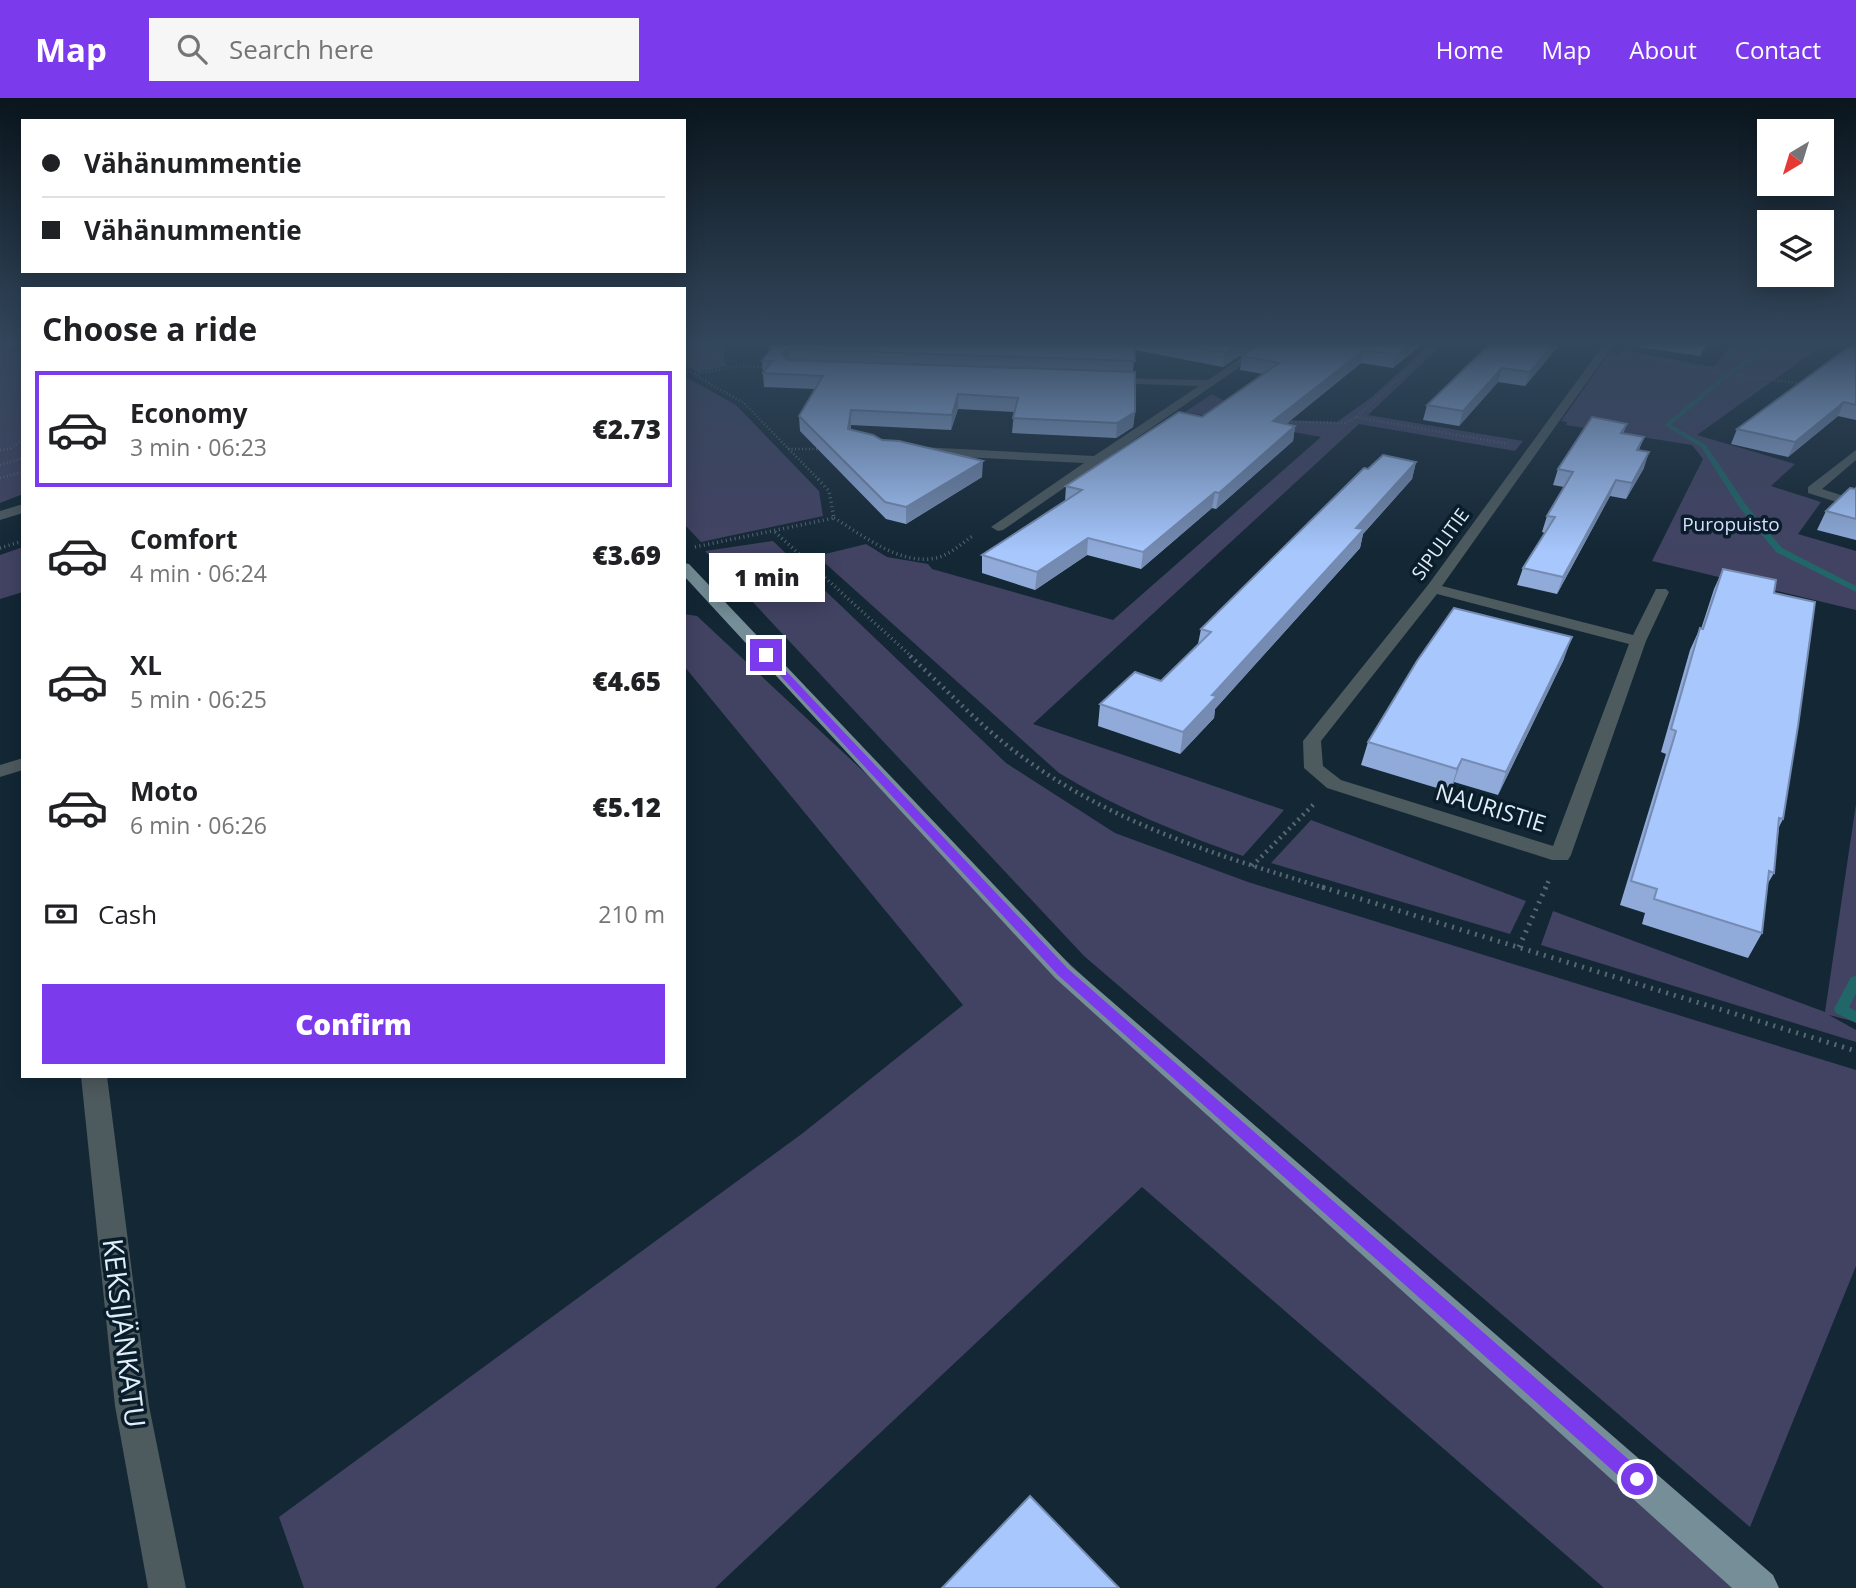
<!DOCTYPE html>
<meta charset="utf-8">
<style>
body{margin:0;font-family:"Open Sans",sans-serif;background:#f6f6f6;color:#202124;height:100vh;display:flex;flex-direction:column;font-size:26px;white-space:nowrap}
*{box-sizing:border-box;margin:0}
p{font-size:23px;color:#757577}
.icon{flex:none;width:38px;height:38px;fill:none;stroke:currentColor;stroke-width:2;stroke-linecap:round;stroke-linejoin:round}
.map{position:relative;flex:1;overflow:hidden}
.drawer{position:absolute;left:21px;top:189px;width:665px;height:791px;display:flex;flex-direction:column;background:#fff;border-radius:0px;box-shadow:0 4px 18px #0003}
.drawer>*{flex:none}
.top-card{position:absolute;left:21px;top:21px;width:665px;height:154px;border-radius:0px;box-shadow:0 4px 18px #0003;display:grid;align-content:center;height:154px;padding:0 21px;background:#fff}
.needle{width:46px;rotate:218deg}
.buttons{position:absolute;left:1757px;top:21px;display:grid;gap:14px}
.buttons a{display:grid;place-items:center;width:77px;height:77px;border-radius:0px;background:#fff;box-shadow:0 4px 18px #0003;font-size:35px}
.end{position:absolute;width:32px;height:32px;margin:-16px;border:9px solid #7c3aed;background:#fff;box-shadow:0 0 0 4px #fff}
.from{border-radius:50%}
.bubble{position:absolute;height:49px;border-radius:0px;background:#fff;box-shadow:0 4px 18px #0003;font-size:23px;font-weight:800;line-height:49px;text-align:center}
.top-card b{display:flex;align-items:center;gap:24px;height:66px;font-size:26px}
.top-card b+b{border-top:2px solid #e0e0e0}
.top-card i{width:18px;height:18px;background:#202124}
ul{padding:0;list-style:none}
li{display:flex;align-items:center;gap:21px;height:116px;margin:0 14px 10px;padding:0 7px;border:4px solid transparent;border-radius:0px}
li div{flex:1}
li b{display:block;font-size:26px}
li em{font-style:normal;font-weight:800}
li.active{border-color:#7c3aed}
li>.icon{width:63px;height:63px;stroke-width:1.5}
h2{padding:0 21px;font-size:32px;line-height:84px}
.pay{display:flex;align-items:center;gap:18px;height:77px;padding:0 21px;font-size:26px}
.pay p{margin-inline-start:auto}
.primary-button{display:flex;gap:14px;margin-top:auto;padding:14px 21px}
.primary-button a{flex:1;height:80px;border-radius:0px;background:#7c3aed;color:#fff;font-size:28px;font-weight:800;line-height:80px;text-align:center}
header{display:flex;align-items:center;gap:42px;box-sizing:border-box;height:98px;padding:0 35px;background:#7c3aed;color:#fff}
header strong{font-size:33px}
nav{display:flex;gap:38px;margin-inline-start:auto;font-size:24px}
.search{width:490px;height:63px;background:#f6f6f6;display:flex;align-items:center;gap:18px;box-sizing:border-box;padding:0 24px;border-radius:0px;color:#757577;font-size:26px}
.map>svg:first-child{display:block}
.green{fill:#424363}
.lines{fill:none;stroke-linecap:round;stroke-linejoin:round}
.stream{fill:#216669;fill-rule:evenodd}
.path-far3{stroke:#576875;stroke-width:2.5;stroke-dasharray:1 2.5;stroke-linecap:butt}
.path-far2{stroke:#576875;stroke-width:3.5;stroke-dasharray:1 3.5;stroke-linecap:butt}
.path-far1{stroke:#576875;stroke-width:4.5;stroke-dasharray:2 4.5;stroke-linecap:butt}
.path{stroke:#576875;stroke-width:5;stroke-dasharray:2 6;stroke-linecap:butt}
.minor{fill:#4d5a5e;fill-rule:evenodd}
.major{fill:#758e97;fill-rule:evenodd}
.wall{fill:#90abda}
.shaded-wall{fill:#758bb1}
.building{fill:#a7c7fd;stroke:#758bb1;stroke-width:2}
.route{fill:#7c3aed}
.labels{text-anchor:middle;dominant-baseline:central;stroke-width:7;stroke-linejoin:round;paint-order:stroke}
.far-park-label{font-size:19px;fill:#dadcfe;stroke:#091d2b}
.far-street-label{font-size:19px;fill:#e1edf7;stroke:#091d2b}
.street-label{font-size:23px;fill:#e1edf7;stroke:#091d2b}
.near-street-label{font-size:28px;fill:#e1edf7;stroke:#091d2b}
</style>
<header>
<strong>Map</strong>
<div class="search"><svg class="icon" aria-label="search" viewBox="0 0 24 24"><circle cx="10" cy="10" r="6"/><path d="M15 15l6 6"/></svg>Search here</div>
<nav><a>Home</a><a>Map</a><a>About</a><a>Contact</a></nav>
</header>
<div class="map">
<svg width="1856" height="1490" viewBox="0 0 1856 1490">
<rect width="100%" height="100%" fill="#132735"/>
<g class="green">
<polygon points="684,246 722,246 726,268 698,274 684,267"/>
<path d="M1430,246H1443L1368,317L1523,343L1515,353L1359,326L1033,626L1284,712L1243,758C1179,735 1118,711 1059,675L817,458L866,446L887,459L928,466L932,471L1113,522L1321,339L1185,314L1212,296L1257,321L1337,324L1372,299Z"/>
<polygon points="1732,246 1824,246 1697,337 1795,366 1771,388 1821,404 1798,436 1856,453 1856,512 1652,463 1703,361 1692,347 1566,327 1567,324 1561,323 1610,254 1619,256 1622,252 1714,269"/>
<polygon points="0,252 23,256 23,396 0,405"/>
<polygon points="684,278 736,307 819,393 823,418 701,444 684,426"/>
<polygon points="773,443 1006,665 1115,735 1248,784 1856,972 1856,1168 1750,1429 1084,858 705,453"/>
<polygon points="23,449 23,494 0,501 0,457"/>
<polygon points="684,516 697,518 1739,1490 1604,1490 1142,1089 715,1490 304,1490 279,1419 803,1035 963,907 684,568"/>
<polygon points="1856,706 1856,924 1829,917 1856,932 1856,944 1541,847 1553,813 1825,914"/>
<polygon points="1311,722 1526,803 1510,836 1271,765"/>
</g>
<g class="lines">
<g class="stream">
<polygon points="1769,246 1776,246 1734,275 1730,275 1730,273"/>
<polygon points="1724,277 1729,278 1671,327 1706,347 1746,407 1782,450 1856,488 1856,494 1776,454 1740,410 1701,349 1664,327"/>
<polygon points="1856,878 1856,896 1849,909 1856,913 1856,925 1836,915 1834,911 1851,879"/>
</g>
<g class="path-far3">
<polyline points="1630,255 1720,275 1804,286"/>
<polyline points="684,271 744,305 819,382"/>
<polyline points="695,276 742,268 766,269"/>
<polyline points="1356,319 1508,346"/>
<polyline points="1285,324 1345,325 1356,319 1437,246"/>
<polyline points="788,351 821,351"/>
<polyline points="0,352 10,351 23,341"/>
<polyline points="0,367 23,360"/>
<polyline points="0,380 23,374"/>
</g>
<g class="path-far2">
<path d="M834,420C863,437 900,468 936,460C950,457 962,445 974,437"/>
<polyline points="775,434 912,559"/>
<polyline points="695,449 834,420 829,393 817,380"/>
<polyline points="0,450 23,443"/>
</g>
<g class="path-far1">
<path d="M910,558C946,591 981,629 1021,658C1113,726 1219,758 1328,791"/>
<polyline points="1252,768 1316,704"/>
<polyline points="1545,791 1550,780"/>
</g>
<g class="path">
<polyline points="1322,789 1856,953"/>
<polyline points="1519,849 1546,789"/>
</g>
<g class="minor">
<polygon points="1262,246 1273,246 1003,432 998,433 991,429 1084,365 921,357 915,353 921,349 1094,358 1199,288 1108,285 1103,282 1104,280 1208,282"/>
<path d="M1604,246H1614L1442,488L1633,537L1656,491H1666L1669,494L1646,543L1571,757L1568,762H1552L1327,690L1304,670L1303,643L1428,487ZM1437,496L1629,546L1553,748L1341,682L1323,668L1321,643Z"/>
<polygon points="1856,352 1856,362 1822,391 1856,402 1856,410 1808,395 1808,389"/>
<polygon points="23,406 23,415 0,422 0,413"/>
<polygon points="23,660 23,672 0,679 0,667"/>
<polygon points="81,978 107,978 149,1308 186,1490 148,1490 115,1308"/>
</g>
<polygon class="major" points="684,465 689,466 1071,868 1773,1477 1779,1490 1732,1490 1055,880 684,478"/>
</g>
<g class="wall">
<polygon points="772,246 1257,246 1223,269 1135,252 1133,274 1135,314 1133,329 1116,340 1012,335 1014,314 958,311 951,332 851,327 851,331 982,379 906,426 886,421 800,333 799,318 815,291 764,289 762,263 769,254 769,250"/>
<polygon points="1260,246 1422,246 1393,270 1361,265 1286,326 1295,328 1293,343 1216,411 1212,410 1141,471 1087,457 1035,492 982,475 982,457 1065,403 1066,388 1202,319 1263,276 1240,272 1242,258"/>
<polygon points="1490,246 1560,246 1525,288 1498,284 1459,328 1423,322 1427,307"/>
<polygon points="1639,246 1707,246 1700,258 1638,249"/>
<polygon points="1856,246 1856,322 1838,318 1788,359 1731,346 1737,331"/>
<polygon points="1627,326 1623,336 1644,339 1639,352 1644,370 1626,401 1610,398 1557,496 1517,487 1523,470 1545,435 1542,434 1547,418 1564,389 1553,387 1558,371"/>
<polygon points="1416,364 1412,381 1363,436 1360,450 1215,611 1214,620 1180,656 1098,628 1100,606 1161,583 1198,546 1201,531 1368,371"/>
<polygon points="1856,388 1856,442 1817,432 1826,413 1855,391"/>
<polygon points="1723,471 1774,495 1783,721 1779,729 1774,775 1767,787 1762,835 1748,860 1642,826 1645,815 1620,807 1666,656 1661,654 1690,552 1700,530 1701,531 1714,491"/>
<polygon points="1564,561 1498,697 1454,684 1450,694 1361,667 1368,644"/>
</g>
<g class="shaded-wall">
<polygon points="1240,246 1257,246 1223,269 1225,255"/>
<polygon points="1409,246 1422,246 1393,270 1396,257"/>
<polygon points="1553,246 1560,246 1525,288 1530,274"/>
<polygon points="789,251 790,264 782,257 783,254"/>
<polygon points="1364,252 1361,265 1271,338 1273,323"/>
<polygon points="1502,270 1498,284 1459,328 1463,313"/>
<polygon points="958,296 958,311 951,332 952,317"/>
<polygon points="1844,304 1838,318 1788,359 1795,344"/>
<polygon points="851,312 851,327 848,346 848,331"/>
<polygon points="1135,314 1133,329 1116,340 1117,325"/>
<polygon points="1295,328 1293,343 1216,411 1219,395"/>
<polygon points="1649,354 1644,370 1626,401 1632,385"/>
<polygon points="983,363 982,379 906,426 906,409"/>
<polygon points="1416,364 1412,381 1363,436 1360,450 1215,611 1214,620 1180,656 1183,634 1212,597 1356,430"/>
<polygon points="1616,382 1610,398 1557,496 1563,479"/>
<polygon points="1215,394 1212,410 1141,471 1143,454"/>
<polygon points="1088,440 1087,457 1035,492 1037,474"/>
<polygon points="1572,539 1564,561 1498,697 1506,674"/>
<polygon points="1462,661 1454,684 1450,694 1457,671"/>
</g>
<g class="building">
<polygon points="772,246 1134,246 1135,263 789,251 783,254 782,257 789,262 1135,274 1135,314 1117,325 1013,320 1018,300 958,296 952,317 851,312 848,331 873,337 882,342 899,343 983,363 906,409 885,404 799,318 823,278 763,275 772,263 762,263 771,251 769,250"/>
<polygon points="1173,246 1240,246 1225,255"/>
<polygon points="1260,246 1409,246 1396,257 1364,252 1273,323 1295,328 1219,395 1215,394 1143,454 1088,440 1037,474 982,457 1082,392 1066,388 1179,314 1202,319 1279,265 1242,258"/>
<polygon points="1490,246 1553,246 1530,274 1502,270 1463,313 1427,307"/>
<polygon points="1853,246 1856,246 1856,307 1844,304 1795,344 1737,331"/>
<polygon points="1592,319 1627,326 1621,335 1644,339 1637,352 1649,354 1632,385 1616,382 1563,479 1523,470 1555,419 1547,418 1573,374 1558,371"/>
<polygon points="1383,357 1416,364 1356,430 1364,431 1212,597 1217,598 1183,634 1100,606 1135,574 1161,583 1211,534 1201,531 1364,370 1368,371"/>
<polygon points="1850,390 1856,391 1856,421 1826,413"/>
<polygon points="1723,471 1776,482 1774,495 1815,504 1798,628 1783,721 1779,720 1774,775 1769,773 1762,835 1654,801 1657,791 1631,783 1676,633 1671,631 1700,530 1703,531"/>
<polygon points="1454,510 1572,539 1506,674 1462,661 1457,671 1368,644 1417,563"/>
<polygon points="1030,1398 1119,1490 942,1490"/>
</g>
<linearGradient id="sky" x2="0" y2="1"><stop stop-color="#0a151d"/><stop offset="0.54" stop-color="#33475c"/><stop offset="1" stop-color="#33475c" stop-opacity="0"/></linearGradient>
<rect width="1856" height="454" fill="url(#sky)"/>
<polygon class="route" points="763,555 769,555 1068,871 1644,1375 1647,1381 1644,1388 1637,1391 1630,1388 1058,877 763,559"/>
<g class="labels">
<g class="far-park-label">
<text x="1731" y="426">Puropuisto</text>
</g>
<g class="far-street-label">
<text transform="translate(1440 446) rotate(-54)">SIPULITIE</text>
</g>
<g class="street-label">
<text transform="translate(1491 709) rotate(17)">NAURISTIE</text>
</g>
<g class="near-street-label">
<text transform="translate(125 1235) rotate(83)">KEKSIJÄNKATU</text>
</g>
</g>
</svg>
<div class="buttons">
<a><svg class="needle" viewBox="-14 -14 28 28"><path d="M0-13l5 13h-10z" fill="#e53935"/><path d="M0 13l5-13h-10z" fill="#757577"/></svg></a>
<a><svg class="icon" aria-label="layers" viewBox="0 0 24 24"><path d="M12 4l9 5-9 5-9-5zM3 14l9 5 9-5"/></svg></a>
</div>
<i class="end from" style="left:1637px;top:1381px"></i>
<i class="end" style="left:766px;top:557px"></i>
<div class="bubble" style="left:709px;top:455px;width:116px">1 min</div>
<div class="top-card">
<b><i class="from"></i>Vähänummentie</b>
<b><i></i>Vähänummentie</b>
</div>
<section class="drawer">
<h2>Choose a ride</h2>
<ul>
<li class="active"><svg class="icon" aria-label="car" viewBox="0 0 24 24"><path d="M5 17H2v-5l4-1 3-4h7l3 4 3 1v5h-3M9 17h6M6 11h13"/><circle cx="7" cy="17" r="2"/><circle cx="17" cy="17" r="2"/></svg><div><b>Economy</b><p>3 min · 06:23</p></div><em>€2.73</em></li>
<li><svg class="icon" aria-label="car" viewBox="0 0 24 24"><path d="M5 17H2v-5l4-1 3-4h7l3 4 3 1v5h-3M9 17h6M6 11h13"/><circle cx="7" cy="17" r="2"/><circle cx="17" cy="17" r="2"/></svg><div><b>Comfort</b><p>4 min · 06:24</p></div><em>€3.69</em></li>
<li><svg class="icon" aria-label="car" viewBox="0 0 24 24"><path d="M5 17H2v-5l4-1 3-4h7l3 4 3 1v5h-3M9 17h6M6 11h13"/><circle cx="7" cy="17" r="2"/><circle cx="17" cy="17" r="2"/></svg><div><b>XL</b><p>5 min · 06:25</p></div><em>€4.65</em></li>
<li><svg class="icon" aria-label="car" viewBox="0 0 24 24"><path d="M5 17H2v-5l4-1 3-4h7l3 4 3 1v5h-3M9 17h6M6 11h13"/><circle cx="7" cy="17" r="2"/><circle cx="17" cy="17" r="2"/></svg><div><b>Moto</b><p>6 min · 06:26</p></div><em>€5.12</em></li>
</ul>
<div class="pay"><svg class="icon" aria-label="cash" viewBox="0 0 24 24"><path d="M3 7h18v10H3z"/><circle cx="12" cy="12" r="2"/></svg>Cash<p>210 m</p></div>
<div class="primary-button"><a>Confirm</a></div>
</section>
</div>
